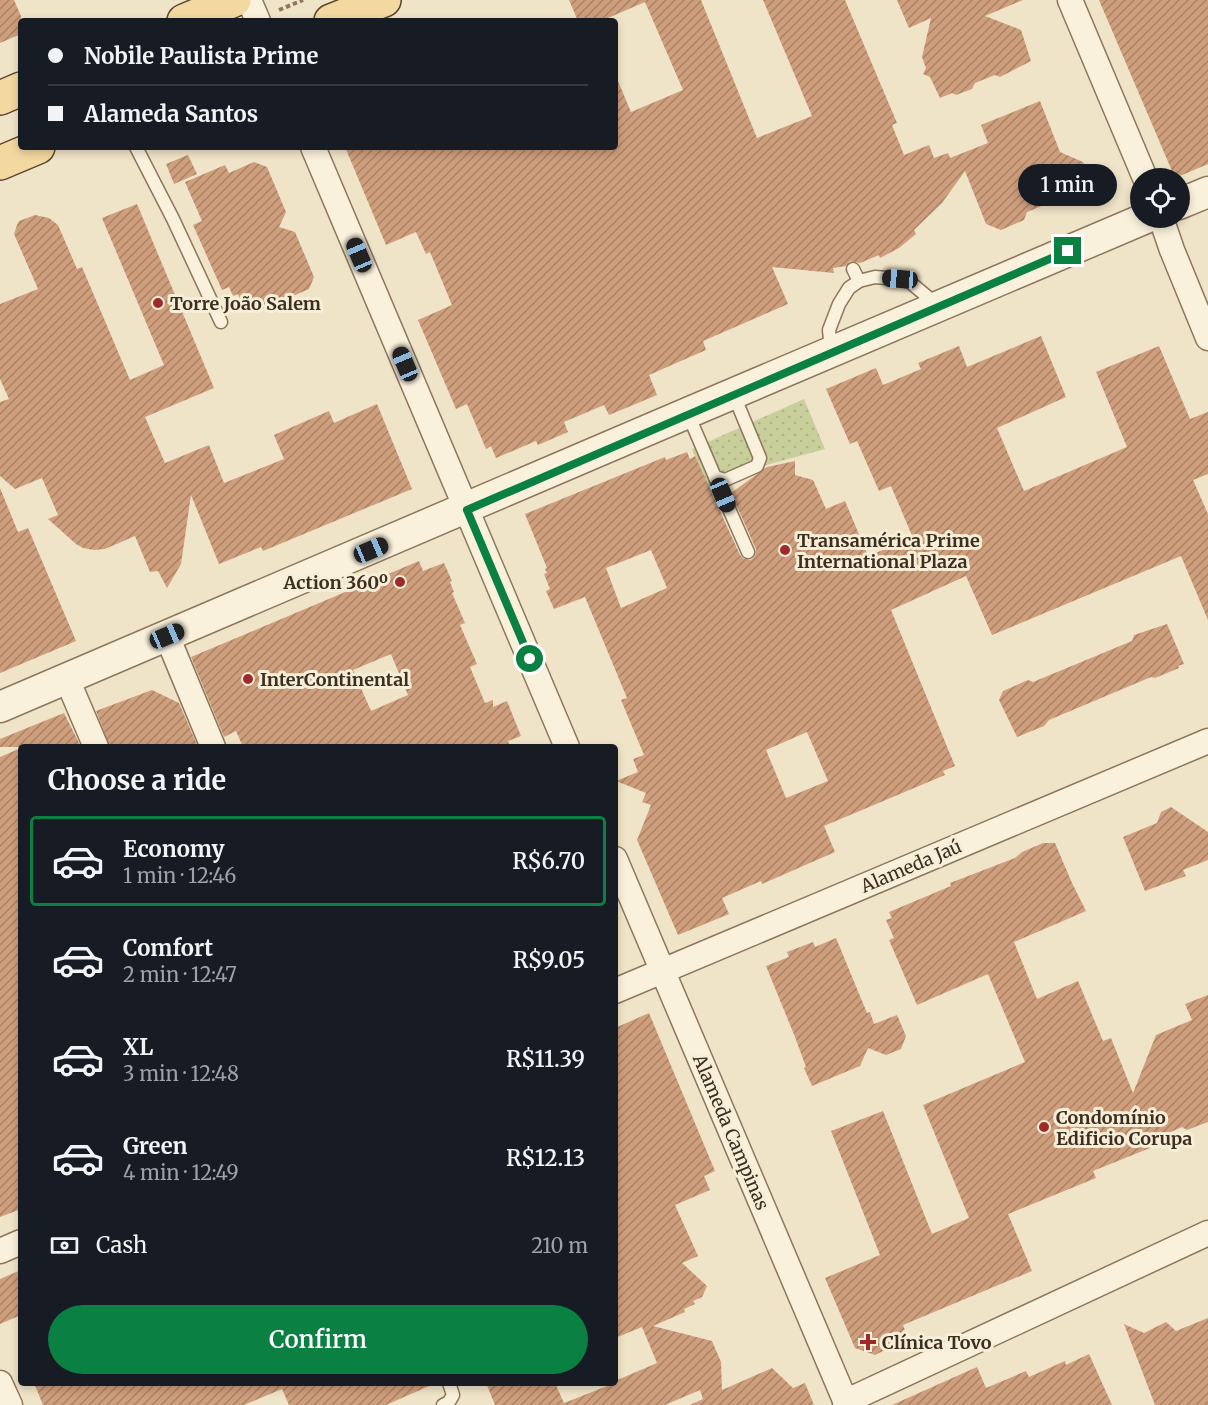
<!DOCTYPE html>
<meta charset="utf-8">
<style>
body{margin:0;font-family:Merriweather,serif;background:#20242c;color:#f1f3f6;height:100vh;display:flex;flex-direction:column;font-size:22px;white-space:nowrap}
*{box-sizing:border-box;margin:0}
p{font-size:20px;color:#9ea1a6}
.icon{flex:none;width:33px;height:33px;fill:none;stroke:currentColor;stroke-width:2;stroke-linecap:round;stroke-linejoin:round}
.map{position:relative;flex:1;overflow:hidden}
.side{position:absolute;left:18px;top:744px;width:600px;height:642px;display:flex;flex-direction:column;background:#171b24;border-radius:6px;box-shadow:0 3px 9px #0003}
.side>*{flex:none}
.top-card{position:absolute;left:18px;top:18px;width:600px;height:132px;border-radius:6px;box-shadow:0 3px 9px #0003;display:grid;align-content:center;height:132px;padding:0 30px;background:#171b24}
.buttons{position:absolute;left:1130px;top:168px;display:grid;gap:12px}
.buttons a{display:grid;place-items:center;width:60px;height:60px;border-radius:50%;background:#171b24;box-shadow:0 3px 9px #0003;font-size:30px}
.end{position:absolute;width:27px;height:27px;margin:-14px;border:8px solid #0b8043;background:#fff;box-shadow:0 0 0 3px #fff}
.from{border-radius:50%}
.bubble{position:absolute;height:42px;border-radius:21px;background:#171b24;box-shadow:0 3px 9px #0003;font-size:20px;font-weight:600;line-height:42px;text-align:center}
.car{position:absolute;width:18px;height:36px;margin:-18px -9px;border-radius:8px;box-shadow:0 0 4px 2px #0007;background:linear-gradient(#222 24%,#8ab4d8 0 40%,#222 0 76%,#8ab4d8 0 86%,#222 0)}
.top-card b{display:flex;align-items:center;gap:21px;height:57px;font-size:22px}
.top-card b+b{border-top:2px solid #363941}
.top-card i{width:15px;height:15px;background:#f1f3f6}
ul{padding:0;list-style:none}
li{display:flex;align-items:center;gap:18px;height:90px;margin:0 12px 9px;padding:0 18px;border:3px solid transparent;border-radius:6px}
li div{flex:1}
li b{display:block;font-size:22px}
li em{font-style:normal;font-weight:600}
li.selected{border-color:#0b8043}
li>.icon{width:54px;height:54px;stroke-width:1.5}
h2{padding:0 30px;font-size:27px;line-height:72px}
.pay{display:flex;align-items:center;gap:15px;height:66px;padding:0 30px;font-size:22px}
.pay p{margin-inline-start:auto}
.cta{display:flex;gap:12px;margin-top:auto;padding:12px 30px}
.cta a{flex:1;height:69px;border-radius:36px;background:#0b8043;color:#fff;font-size:24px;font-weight:600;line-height:69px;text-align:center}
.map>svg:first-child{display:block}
.grass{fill:url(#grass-dots)}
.building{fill:url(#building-hatch);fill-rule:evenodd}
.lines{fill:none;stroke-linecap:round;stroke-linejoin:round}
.service-casing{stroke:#8d765c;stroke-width:15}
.minor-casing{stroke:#8d765c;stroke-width:27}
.tertiary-casing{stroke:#8d765c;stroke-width:33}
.primary-casing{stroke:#5b4430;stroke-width:36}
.path{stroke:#8d765c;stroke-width:4;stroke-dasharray:4.5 3;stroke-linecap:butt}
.service{stroke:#faf1dc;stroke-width:12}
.minor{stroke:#faf1dc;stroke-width:24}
.tertiary{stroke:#faf1dc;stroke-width:30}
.primary{stroke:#f3d9a0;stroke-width:33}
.route{stroke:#0b8043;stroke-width:8}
.poi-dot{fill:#9e2a2b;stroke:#f7eed8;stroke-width:2}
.labels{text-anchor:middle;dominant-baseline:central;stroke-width:6;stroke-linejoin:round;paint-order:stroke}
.poi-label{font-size:18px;font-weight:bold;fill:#3d2e20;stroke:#f7eed8;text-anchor:start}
.street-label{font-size:18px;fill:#3d2e20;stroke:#f7eed8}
</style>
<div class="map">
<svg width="1208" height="1405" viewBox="0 0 1208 1405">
<defs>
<pattern id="grass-dots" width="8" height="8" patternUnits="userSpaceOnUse" patternTransform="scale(1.5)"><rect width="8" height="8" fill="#c9cf9b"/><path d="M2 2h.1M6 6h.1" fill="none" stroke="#aeb285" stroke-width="1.8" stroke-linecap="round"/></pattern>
<pattern id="building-hatch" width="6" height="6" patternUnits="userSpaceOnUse" patternTransform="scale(1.5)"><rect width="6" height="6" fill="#cf9f7d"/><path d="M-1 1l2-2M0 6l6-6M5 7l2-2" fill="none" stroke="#a98266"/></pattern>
</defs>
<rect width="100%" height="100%" fill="#f0e4c8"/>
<polygon class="grass" points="804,399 825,449 763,466 712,496 692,449"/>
<g class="building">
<polygon points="0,0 14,0 21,16 21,34 0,43"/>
<polygon points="569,0 701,0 757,138 812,116 763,0 845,0 897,123 892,125 904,155 929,145 934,158 948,153 950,158 988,143 981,125 1040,101 1060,152 1083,162 1091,180 1085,194 1062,204 1054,201 1027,212 1024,220 1001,230 986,224 965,171 942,203 914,230 916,234 899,248 880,258 879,255 860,263 850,261 846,266 833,268 834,273 772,267 788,304 703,341 706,350 649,375 657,395 609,415 604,405 564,422 568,432 538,445 536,441 496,458 491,446 486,449 467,404 456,409 418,320 452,305 430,252 426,254 416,232 386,245 345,147 615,147 615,74 631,112 683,90 645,2 601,21 578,21"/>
<polygon points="897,0 1023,0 985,16 1021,30 1031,61 1000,77 995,75 975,83 972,89 956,95 952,93 940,98 930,77 923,74 926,68 922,57 931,18 909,28"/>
<polygon points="1099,0 1208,0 1208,164 1175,178"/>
<polygon points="188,155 197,174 174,184 166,164"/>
<polygon points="254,162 267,167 286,212 279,227 295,232 314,277 309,289 256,312 243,307 238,294 233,296 229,287 222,290 193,225 202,221 185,182 225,165 229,173"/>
<polygon points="137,204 214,388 145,417 165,463 209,445 224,483 284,459 274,435 329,411 334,423 377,404 412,489 263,551 261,547 219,564 191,495 181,564 167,588 158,571 150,572 135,536 105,549 94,550 83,548 76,544 48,519 58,515 42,478 15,489 0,476 0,402 9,399 0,379 0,304 38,289 14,234 17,225 19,221 35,215 49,218 58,225 77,269 82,267 130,380 164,365 102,218"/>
<path d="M1041,336L1066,397L997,428L1024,491L1127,447L1096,372L1159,346L1190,419L1208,412V474L1193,480L1208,514V620L1181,556L992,635L966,576L891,610L955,766L943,771L945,775L824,826L835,852L762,884L761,881L722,898L729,914L678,935L637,840L651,805L642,802L646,793L616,781L638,772L633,759L644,755L621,700L627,698L585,597L554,609L546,591L550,589L544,574L547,573L545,569L547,568L525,514L665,457L666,460L687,452L690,459L695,456L740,555L744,559L751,560L755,556L756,549L731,493L767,467L795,461V475L813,480L826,509L845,501L868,556L913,538L891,486L879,491L857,441L850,444L826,389L876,368L883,385L921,369L918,363L959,346L967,367ZM651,550L667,588L621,608L606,568ZM807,732L828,781L786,798L766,750Z"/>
<polygon points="0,488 18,532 28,528 76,641 0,673"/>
<path d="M419,561L423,571L444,563L452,581L450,582L454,592L452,593L465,623L460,625L477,664L470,667L485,703L493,700V707L507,701L521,736L508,741L510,747H243L236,731L224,737L191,657ZM391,654L408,695L371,711L353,670Z"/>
<polygon points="1167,624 1184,664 1178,666 1179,668 1155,678 1151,677 1049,720 1044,726 1017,737 999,700 1003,691 1028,680 1033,682 1132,641 1134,635"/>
<polygon points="152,690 179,703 198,747 110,747 96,711"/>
<polygon points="64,713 81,747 0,747 0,739"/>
<polygon points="21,748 21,1209 0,1217 0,757"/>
<polygon points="1171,807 1208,832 1208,860 1183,870 1186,876 1145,891 1123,837 1157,823 1161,812"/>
<polygon points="1043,843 1055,843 1072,883 1086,911 1014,942 1037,999 1078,981 1103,1041 1111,1038 1133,1093 1156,1035 1192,1020 1185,1004 1208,995 1208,1122 1187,1130 1182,1127 1152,1140 1155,1146 1093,1171 1096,1178 1008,1214 1032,1271 903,1325 908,1339 875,1355 855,1348 825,1278 880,1255 831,1131 883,1111 932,1234 969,1218 923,1105 1025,1062 988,974 917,1005 889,940 894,938 886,920 892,918 889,912 951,886 950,883 1015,858 1022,852"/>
<polygon points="836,938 867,1013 870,1012 874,1024 897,1015 906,1036 901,1049 886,1055 868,1048 860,1066 812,1086 804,1068 806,1067 795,1037 766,966 789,957 787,952 813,942 815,947"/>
<polygon points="649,1013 715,1171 704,1176 710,1190 675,1205 698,1256 682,1263 707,1286 702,1297 693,1301 695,1304 684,1309 685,1312 653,1326 712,1341 721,1362 722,1390 772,1368 793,1388 805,1383 814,1405 690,1405 703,1399 700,1390 665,1405 495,1405 486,1383 555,1383 564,1403 615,1383 615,1381 657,1363 642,1327 615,1338 615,1028"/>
<polygon points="21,1270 21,1315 0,1324 0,1279"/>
<polygon points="1208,1318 1208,1405 1155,1405 1124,1324 1144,1333 1166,1322 1176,1331"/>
<polygon points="1089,1354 1112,1405 892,1405 977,1367 986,1388 1026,1371 1029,1377 1065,1361 1066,1365"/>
<polygon points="34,1383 436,1383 386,1405 289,1405 282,1389 244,1405 43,1405"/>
</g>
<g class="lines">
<g class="service-casing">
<g id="service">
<polyline points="136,147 173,219 221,322"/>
<polyline points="853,269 859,281"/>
<polyline points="831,350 829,330 839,304 849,288 859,281 875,277 900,279 911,283 936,304"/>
<polyline points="688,414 715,477 725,480 757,466 760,458 733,393"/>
<polyline points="715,477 748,552"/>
<polyline points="443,1405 449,1402 453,1395 449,1383"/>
</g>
</g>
<g class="minor-casing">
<g id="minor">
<polyline points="249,0 258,21"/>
<polyline points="1070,0 1145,178"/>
<polyline points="313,147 567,747"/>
<polyline points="1161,218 1172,250 1208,338"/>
<polyline points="167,636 213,747"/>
<polyline points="67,679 96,747"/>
<polyline points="615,859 847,1405"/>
<polyline points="615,991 1208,741"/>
<polyline points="0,1251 21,1242"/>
<polyline points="0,1383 10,1405"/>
<polyline points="845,1402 1208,1233"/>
</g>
</g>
<g class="tertiary-casing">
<g id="tertiary">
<polyline points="1179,204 1208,192"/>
<path d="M0,707C383,545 763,379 1146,218"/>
</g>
</g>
<g class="primary-casing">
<g id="primary">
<polyline points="184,21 234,0"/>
<polyline points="331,21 384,0"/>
<polyline points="0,98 21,89"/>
<polyline points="0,163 38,147"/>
</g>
</g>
<polyline class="path" points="279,10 303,0"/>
<use href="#service" class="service"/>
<use href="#minor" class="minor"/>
<use href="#tertiary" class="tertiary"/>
<use href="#primary" class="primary"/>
</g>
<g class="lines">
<polyline class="route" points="530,659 467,510 1068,251"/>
</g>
<g class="poi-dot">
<circle cx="158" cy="303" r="6"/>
<circle cx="785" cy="550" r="6"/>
<circle cx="400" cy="582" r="6"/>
<circle cx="248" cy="679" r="6"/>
<circle cx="1044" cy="1127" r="6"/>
<path d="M865 1333h6v6h6v6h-6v6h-6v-6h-6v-6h6z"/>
</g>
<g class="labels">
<g class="poi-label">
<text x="170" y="303">Torre João Salem</text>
<text x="797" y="540">Transamérica Prime<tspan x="797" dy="21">International Plaza</tspan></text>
<text x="388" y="582" text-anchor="end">Action 360º</text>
<text x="260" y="679">InterContinental</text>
<text x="1056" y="1117">Condomínio<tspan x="1056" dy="21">Edificio Corupa</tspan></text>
<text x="882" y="1342">Clínica Tovo</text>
</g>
<g class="street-label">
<text transform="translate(911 866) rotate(-23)">Alameda Jaú</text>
<text transform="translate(731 1132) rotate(67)">Alameda Campinas</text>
</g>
</g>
</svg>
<div class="buttons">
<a><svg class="icon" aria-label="locate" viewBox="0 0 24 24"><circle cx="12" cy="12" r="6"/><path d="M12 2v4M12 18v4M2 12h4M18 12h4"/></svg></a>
</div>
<i class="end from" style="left:530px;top:659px"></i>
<i class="end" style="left:1068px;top:251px"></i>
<div class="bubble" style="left:1018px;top:164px;width:99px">1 min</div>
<i class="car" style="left:359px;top:255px;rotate:337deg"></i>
<i class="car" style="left:900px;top:279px;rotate:274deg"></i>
<i class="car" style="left:405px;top:364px;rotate:337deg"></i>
<i class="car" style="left:723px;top:495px;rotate:157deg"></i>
<i class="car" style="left:371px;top:550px;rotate:67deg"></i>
<i class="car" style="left:167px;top:636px;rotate:67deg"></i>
<div class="top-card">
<b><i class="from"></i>Nobile Paulista Prime</b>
<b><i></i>Alameda Santos</b>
</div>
<section class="side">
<h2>Choose a ride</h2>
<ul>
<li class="selected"><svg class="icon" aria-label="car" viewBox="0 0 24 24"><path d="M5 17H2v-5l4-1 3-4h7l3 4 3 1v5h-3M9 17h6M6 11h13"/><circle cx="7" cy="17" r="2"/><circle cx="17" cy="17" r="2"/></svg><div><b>Economy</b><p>1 min · 12:46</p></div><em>R$6.70</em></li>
<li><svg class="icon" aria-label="car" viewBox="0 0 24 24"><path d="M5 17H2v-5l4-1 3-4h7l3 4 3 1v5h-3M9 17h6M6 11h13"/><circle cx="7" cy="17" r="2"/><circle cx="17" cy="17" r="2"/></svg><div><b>Comfort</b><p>2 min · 12:47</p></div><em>R$9.05</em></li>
<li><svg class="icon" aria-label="car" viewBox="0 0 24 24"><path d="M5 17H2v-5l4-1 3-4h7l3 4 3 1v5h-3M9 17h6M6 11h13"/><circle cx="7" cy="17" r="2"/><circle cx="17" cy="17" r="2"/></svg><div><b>XL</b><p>3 min · 12:48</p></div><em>R$11.39</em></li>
<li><svg class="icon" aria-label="car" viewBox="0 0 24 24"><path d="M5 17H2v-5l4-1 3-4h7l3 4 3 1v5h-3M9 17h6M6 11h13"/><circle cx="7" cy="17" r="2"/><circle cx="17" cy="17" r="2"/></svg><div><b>Green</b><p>4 min · 12:49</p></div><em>R$12.13</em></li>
</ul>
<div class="pay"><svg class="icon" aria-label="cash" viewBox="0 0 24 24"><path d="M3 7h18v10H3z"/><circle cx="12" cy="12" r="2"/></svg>Cash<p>210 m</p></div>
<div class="cta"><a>Confirm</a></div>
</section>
</div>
